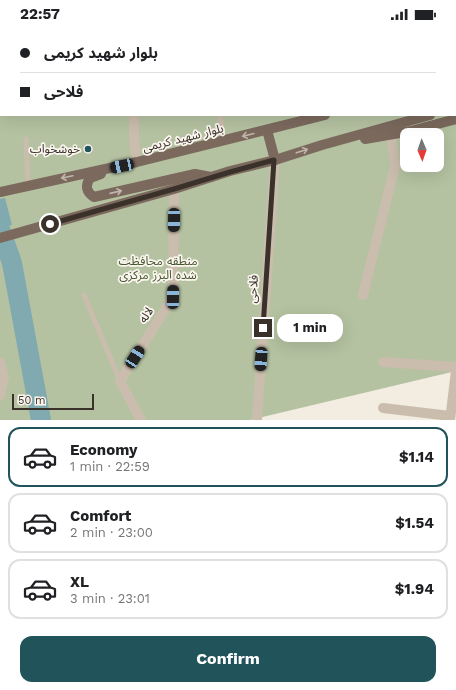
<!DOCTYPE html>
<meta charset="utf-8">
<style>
body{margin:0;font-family:"Work Sans","Noto Sans Arabic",sans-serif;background:#f2f2f2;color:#202124;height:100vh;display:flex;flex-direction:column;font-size:15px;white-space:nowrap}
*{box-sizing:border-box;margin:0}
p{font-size:13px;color:#757577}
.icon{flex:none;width:22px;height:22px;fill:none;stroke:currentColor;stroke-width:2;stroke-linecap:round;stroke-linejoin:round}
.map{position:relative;height:392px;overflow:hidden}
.side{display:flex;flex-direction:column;background:#fff;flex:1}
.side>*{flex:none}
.guide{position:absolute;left:0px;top:0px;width:456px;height:88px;box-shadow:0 4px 16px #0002;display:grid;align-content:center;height:88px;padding:0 20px;background:#fff}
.needle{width:26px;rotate:178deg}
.controls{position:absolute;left:400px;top:100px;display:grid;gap:8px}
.controls a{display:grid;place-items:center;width:44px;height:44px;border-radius:8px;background:#fff;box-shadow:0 4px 16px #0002;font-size:20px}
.scale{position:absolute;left:12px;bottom:10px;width:82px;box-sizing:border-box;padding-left:4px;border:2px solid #3a312b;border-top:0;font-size:11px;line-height:14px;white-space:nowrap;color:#3a312b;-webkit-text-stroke:3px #faf5ee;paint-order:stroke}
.end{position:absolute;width:18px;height:18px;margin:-9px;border:5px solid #3a312b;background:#fff;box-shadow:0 0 0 2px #fff}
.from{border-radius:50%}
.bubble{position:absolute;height:28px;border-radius:12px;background:#fff;box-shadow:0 4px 16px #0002;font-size:13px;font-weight:700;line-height:28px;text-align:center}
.car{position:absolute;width:12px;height:24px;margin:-12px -6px;border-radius:5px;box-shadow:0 0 3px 1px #0007;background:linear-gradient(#222 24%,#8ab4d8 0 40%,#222 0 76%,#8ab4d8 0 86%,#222 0)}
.guide b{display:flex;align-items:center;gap:14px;height:38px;font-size:15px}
.guide b+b{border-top:1px solid #e0e0e0}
.guide i{width:10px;height:10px;background:#202124}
ul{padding:7px 0 0;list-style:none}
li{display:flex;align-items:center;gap:12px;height:60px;margin:0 8px 6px;padding:0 12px;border:2px solid #e0e0e0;border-radius:12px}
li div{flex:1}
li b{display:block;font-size:15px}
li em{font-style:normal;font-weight:700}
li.active{border-color:#21535a}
li>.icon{width:36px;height:36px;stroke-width:1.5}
.primary-button{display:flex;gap:8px;margin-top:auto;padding:8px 20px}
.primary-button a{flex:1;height:46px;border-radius:12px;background:#21535a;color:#fff;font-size:16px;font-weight:700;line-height:46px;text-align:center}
.status{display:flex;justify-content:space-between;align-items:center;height:28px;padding:0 20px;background:#fff;direction:ltr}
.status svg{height:11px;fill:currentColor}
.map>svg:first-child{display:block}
.green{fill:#b4c2a1;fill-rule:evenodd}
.water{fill:#80aaaf}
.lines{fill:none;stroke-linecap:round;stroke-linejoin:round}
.river{stroke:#80aaaf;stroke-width:20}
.service{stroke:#cbbdad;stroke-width:5}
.minor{stroke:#cbbdad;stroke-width:10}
.tertiary{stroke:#cbbdad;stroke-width:10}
.primary{stroke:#7b695d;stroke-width:10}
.oneway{stroke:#c1b6ad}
.route{stroke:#3a312b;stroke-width:5}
.poi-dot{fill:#21535a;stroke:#faf5ee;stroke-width:1.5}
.labels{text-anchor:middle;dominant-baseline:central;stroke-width:3.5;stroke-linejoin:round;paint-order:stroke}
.street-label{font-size:12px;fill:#3a312b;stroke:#faf5ee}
.poi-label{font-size:12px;fill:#3a312b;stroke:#faf5ee;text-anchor:end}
.park-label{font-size:12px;fill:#46572f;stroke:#faf5ee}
</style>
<div class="status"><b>22:57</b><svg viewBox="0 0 49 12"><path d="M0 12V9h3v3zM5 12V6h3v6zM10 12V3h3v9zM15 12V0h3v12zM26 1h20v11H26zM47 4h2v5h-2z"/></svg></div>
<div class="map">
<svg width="456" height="392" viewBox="0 0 456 392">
<rect width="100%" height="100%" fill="#f3ece1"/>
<path class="green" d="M0,0H456V343L250,392H0ZM1,1H455V87H1ZM407,107H437V137H407Z"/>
<polygon class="water" points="5,170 12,197 0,200 0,171"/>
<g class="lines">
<polyline class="river" points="0,201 12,235 41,392"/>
<g class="service">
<polyline points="220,87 224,113"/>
<polyline points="26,111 28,157"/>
<polyline points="84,267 120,353"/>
</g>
<g class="minor">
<polyline points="78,0 80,1"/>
<polyline points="412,1 413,0"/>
<polyline points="363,267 395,138 391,107"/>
<polyline points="0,334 4,349 0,368"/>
<polyline points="383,334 456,339"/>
<polyline points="383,380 450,388"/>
<polyline points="141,392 120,353 173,269 174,161"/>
<polyline points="257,392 275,132"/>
<polyline points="450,392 456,343"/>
</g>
<g class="tertiary">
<polyline points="148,1 148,0"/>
<polyline points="455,41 456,40"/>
<polyline points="134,87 134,112 137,134"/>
</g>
<g class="primary">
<polyline points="455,52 456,52"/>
<polyline points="455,80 456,80"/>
<polyline points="267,102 275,132"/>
<polyline points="365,111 411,103 456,91"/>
<path d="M101,146L90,150C85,158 86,164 94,169L195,146L211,149"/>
<polyline points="0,164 137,134 325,87"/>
<polyline points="0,210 174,161 230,143 275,132 322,117 430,87"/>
</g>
</g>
<defs><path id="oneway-shaft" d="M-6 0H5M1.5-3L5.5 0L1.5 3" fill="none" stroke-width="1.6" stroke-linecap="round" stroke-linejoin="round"/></defs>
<g class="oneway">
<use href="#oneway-shaft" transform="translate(248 107) rotate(166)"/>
<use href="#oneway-shaft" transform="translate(302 123) rotate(-18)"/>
<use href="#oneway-shaft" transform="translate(67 149) rotate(168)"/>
<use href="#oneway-shaft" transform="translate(116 164) rotate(-13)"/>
</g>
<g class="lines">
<polyline class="route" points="50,196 174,161 230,144 274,132 263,300"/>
</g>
<circle class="poi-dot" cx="88" cy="121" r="4"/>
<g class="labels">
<g class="street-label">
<text transform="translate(183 110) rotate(-14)">بلوار شهید کریمی</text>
<text transform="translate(253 261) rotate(-86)">فلاحی</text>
<text transform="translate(146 287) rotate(-57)">لاله</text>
</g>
<g class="poi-label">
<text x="80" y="121">خوشخواب</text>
</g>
<g class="park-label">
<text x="158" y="233">منطقه محافظت<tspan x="158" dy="14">شده البرز مرکزی</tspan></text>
</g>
</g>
</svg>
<div class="controls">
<a><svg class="needle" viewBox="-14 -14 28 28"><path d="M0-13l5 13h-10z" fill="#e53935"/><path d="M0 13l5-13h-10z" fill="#757577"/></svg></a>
</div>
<div class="scale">50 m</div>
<i class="end from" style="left:50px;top:196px"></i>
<i class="end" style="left:263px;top:300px"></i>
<div class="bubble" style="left:277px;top:286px;width:66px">1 min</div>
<i class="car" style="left:122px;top:138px;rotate:258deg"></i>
<i class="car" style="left:174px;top:192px;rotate:181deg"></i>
<i class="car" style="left:173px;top:269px;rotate:1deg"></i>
<i class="car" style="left:135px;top:329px;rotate:33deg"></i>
<i class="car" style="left:261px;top:331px;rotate:184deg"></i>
<div class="guide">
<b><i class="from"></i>بلوار شهید کریمی</b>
<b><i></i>فلاحی</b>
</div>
</div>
<section class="side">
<ul>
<li class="active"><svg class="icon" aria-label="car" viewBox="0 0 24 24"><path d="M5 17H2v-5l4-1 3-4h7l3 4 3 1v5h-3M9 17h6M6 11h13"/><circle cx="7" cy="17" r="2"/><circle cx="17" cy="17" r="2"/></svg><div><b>Economy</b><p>1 min · 22:59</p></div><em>$1.14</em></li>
<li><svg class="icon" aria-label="car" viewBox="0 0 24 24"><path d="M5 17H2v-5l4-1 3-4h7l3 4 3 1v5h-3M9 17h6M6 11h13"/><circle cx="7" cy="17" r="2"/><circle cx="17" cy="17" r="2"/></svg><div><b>Comfort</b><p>2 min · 23:00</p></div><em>$1.54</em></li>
<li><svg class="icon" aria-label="car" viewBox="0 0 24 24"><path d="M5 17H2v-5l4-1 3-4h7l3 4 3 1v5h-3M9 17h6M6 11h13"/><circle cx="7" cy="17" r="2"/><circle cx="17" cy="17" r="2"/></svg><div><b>XL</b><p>3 min · 23:01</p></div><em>$1.94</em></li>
</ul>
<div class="primary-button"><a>Confirm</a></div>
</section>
